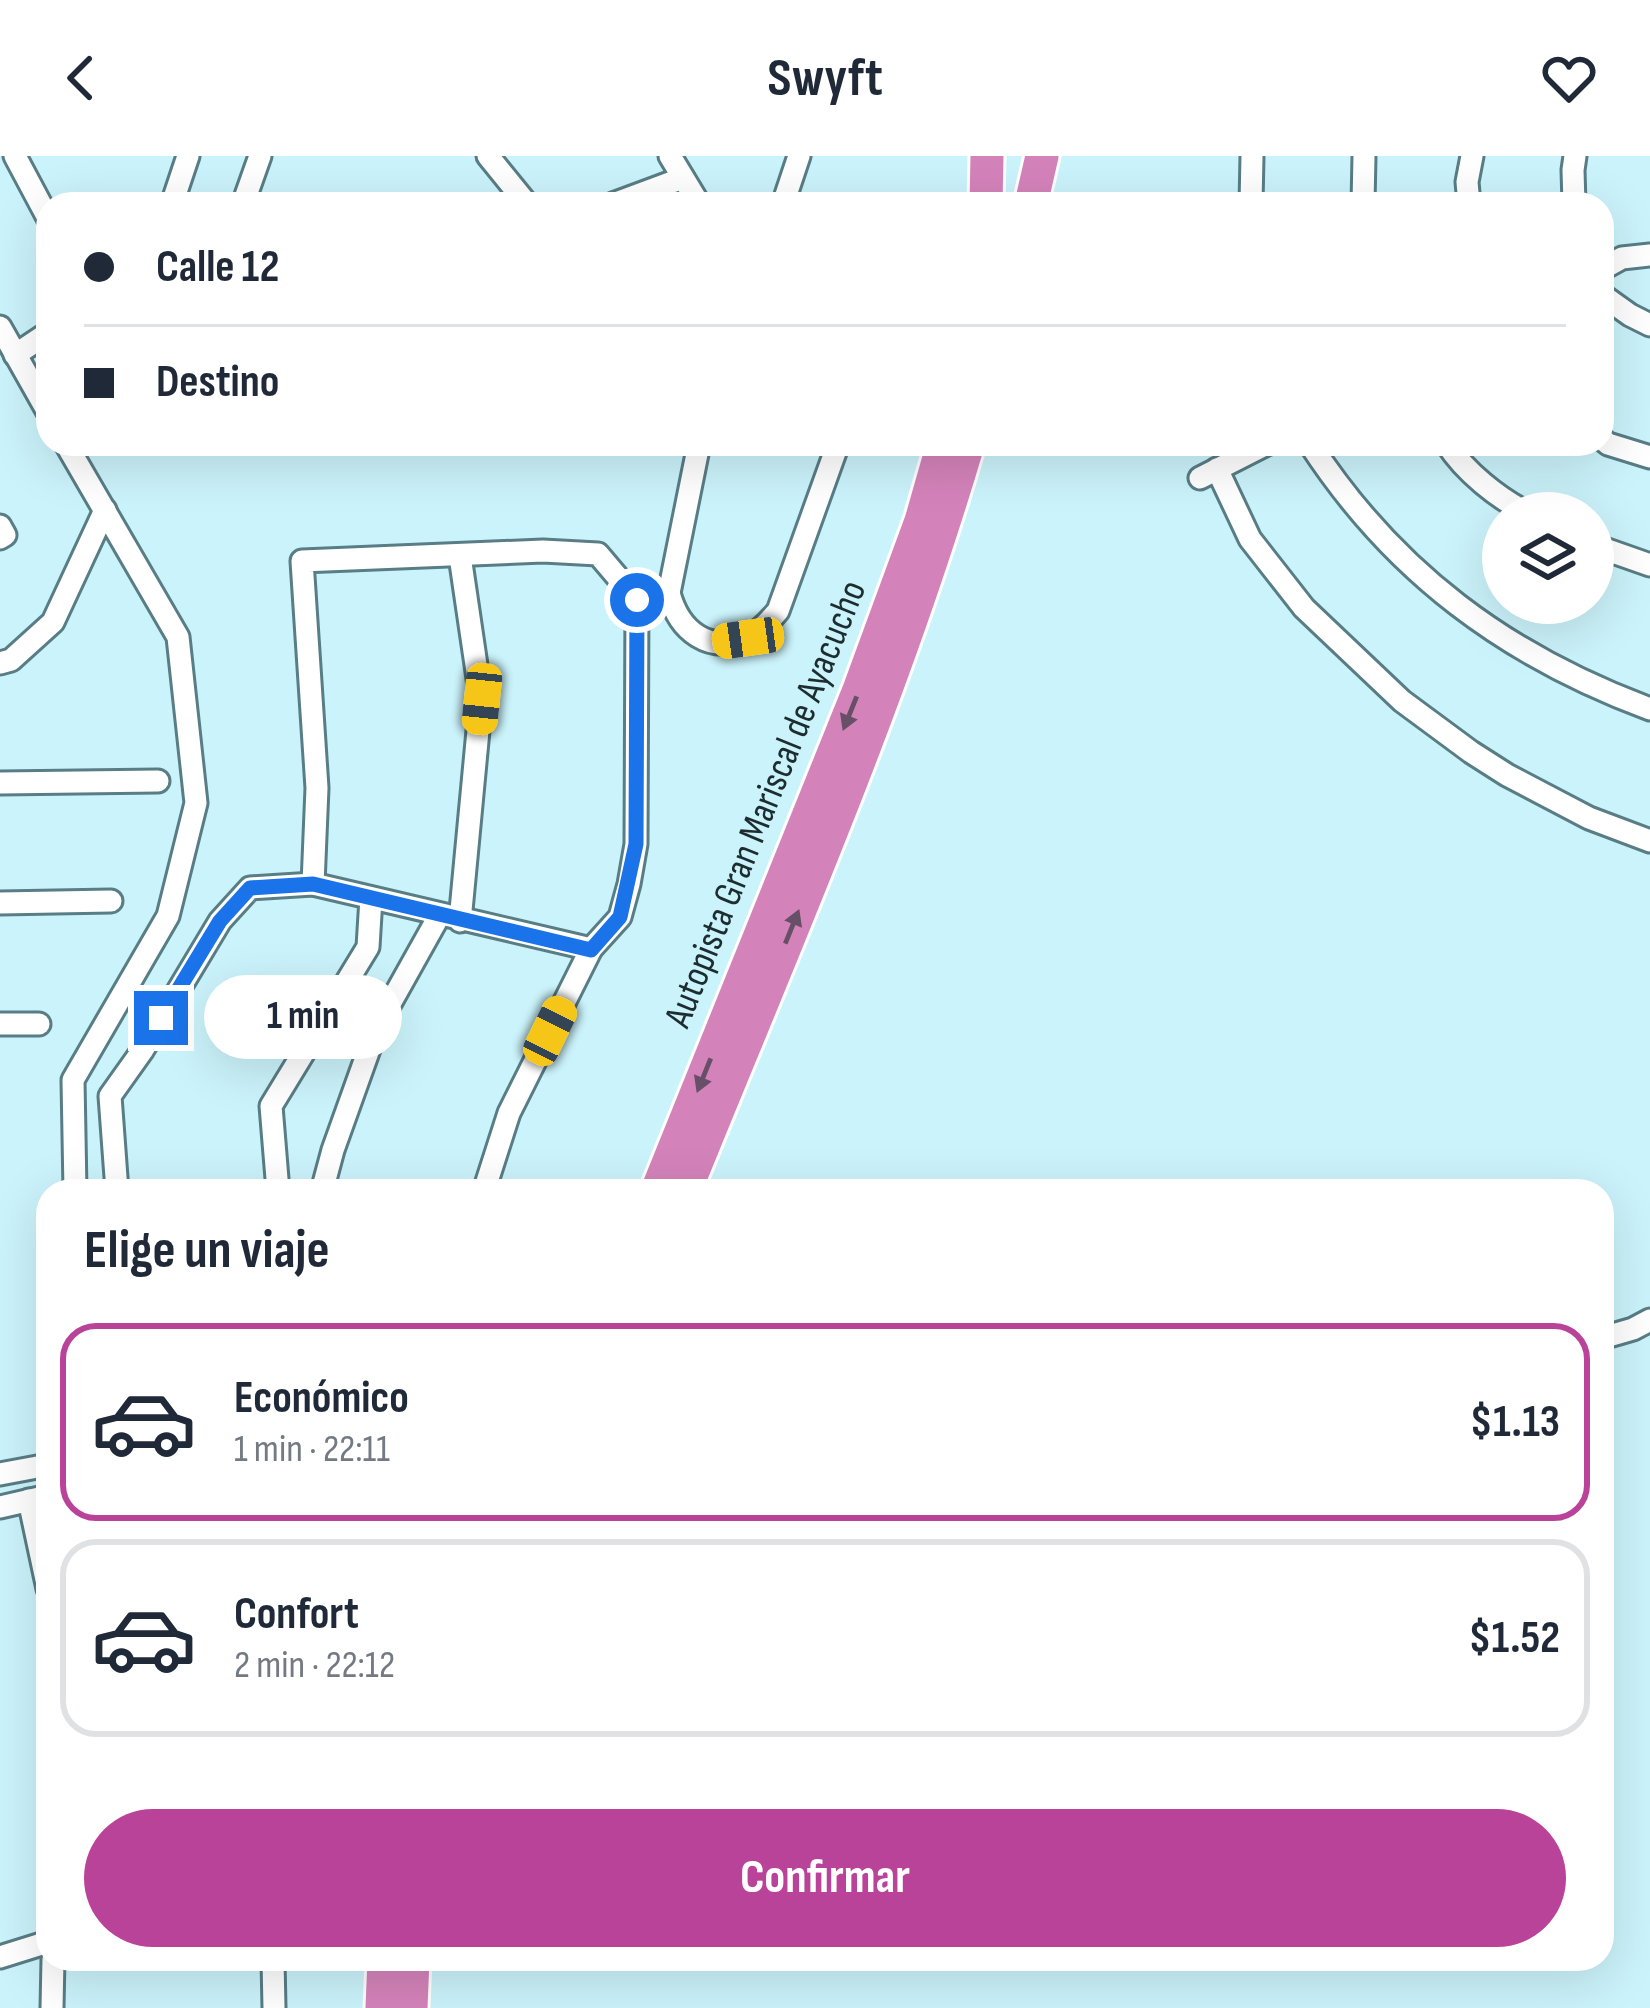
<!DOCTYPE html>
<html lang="es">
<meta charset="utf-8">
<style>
body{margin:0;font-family:"Sofia Sans Condensed",sans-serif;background:#f6f6f7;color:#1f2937;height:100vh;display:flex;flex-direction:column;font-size:45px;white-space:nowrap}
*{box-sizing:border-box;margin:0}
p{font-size:39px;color:#747a83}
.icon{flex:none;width:66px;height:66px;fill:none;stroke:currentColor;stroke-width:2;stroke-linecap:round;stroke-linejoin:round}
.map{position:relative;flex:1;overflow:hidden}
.side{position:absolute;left:36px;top:1023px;width:1578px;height:792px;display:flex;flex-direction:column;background:#fff;border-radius:36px;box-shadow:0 12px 48px #0002}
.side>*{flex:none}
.guide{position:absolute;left:36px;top:36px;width:1578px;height:264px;border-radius:36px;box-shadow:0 12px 48px #0002;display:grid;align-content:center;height:264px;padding:0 48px;background:#fff}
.tools{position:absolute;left:1482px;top:336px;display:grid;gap:24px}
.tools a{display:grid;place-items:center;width:132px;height:132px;border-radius:50%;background:#fff;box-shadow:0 12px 48px #0002;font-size:60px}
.end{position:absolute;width:54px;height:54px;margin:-27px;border:15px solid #1a73e8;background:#fff;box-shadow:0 0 0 6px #fff}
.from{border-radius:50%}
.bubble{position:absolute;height:84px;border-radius:42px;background:#fff;box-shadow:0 12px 48px #0002;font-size:39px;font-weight:700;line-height:84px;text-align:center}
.car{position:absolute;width:36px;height:72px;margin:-36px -18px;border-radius:15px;box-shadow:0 0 9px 3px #0007;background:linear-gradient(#f5c518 24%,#345 0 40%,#f5c518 0 76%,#345 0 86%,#f5c518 0)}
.guide b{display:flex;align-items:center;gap:42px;height:114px;font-size:45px}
.guide b+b{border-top:3px solid #e0e1e3}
.guide i{width:30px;height:30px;background:#1f2937}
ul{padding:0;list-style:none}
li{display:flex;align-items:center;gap:36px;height:198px;margin:0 24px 18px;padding:0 24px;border:6px solid #e0e1e3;border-radius:36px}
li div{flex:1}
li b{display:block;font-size:45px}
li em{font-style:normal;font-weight:700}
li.active{border-color:#ba439a}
li>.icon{width:108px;height:108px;stroke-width:1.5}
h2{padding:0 48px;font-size:54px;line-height:144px}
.action{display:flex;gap:24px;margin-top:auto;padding:24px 48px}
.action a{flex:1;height:138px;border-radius:72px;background:#ba439a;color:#fff;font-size:48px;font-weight:700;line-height:138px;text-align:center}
header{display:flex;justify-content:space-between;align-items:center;height:156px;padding:0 48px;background:#fff;font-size:54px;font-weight:700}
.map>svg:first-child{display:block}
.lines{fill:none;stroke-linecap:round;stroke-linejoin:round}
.minor-casing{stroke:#587d85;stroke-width:27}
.highway-casing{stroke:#fff;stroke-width:39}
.path{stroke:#829fa5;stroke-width:3;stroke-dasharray:6 9;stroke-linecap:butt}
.minor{stroke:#fff;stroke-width:21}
.highway{stroke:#d483ba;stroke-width:33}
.oneway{fill:#664f67}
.route{stroke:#1a73e8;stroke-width:15}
.labels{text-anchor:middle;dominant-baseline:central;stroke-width:10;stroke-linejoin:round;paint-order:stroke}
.street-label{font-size:39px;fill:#1d2c2f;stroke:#cbf3fb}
</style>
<header><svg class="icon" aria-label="back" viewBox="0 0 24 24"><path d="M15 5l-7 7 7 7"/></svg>Swyft<svg class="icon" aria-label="heart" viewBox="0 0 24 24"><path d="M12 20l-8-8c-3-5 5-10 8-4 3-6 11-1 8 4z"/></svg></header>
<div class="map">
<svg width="1650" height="1852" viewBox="0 0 1650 1852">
<rect width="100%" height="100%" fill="#cbf3fb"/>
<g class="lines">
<g class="minor-casing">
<g id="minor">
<polyline points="15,0 48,62"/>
<polyline points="488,0 527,48"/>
<polyline points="670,0 699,48"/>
<polyline points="172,48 188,0"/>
<polyline points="243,48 260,0"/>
<polyline points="613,48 683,22"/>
<polyline points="783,48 799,0"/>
<polyline points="1251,48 1252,0"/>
<polyline points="1363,48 1364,0"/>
<polyline points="1469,48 1467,26 1472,0"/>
<polyline points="1574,48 1573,14 1575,0"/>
<polyline points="1602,113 1622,102 1650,99"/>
<polyline points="1602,139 1630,159 1650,169"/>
<polyline points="0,171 48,256"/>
<polyline points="15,199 48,177"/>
<polyline points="1602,283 1608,288 1650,301"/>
<polyline points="66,288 178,481 196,647 168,760 73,924 75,1035"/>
<path d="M1310,288C1394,417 1507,500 1650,553"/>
<path d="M1447,288C1465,316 1498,342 1527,357"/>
<polyline points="1217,313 1250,383 1304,452 1402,545 1471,596 1507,619 1589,662 1650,685"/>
<polyline points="1200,322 1267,288"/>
<polyline points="0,370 5,379 0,382"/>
<polyline points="1593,389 1650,409"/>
<polyline points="460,400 481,543 460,765"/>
<path d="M669,437C679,475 709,499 749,481C761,475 770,464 778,455L838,288"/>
<polyline points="637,444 669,437 699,288"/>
<polyline points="0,507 11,504 53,466 105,354"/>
<polyline points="0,627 158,625"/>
<polyline points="313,728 317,632 302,405 543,395 598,398 637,444"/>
<polyline points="0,747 111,745"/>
<polyline points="0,868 39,868"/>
<polyline points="117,1035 110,940 142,895 220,765 250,732 313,728 591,793"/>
<polyline points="278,1035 271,950 368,791 371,742"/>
<polyline points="322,1035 333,994 377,871 439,760"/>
<polyline points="484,1035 509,957 591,793 620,761 629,728 636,688 637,444"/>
<polyline points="1602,1182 1633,1173 1650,1164"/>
<polyline points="0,1318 48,1309"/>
<polyline points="29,1344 48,1433"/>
<polyline points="0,1351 48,1340"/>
<polyline points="0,1801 48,1786"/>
<polyline points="273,1803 274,1852"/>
<polyline points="52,1852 53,1803"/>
</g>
</g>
<g class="highway-casing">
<g id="highway">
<polyline points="986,48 987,0"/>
<polyline points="1031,48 1042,0"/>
<polyline points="657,1035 859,534 921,365 943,288"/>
<path d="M685,1035C785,788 893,543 968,288"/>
<polyline points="382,1852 384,1803"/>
<polyline points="411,1852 413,1803"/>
</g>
</g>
<polyline class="path" points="45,1455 48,1469"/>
<use href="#minor" class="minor"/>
<use href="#highway" class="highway"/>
</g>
<defs><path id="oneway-solid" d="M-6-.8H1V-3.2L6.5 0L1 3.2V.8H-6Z" transform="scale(3)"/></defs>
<g class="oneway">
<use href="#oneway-solid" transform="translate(850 557) rotate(112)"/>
<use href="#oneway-solid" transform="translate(792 771) rotate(-68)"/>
<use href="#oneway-solid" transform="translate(704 919) rotate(112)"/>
</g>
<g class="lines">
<polyline class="route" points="161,862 220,765 250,732 313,728 591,794 620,761 636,688 637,444"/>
</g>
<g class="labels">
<g class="street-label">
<text transform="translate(766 648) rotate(-68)">Autopista Gran Mariscal de Ayacucho</text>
</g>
</g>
</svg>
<div class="tools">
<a><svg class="icon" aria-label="layers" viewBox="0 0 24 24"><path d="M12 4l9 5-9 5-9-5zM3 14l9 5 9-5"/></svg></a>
</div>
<i class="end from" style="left:637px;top:444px"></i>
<i class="end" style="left:161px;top:862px"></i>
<div class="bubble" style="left:204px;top:819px;width:198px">1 min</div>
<i class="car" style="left:748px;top:482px;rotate:262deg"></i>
<i class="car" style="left:482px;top:543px;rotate:186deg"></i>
<i class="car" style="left:550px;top:875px;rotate:26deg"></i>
<div class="guide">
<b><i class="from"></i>Calle 12</b>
<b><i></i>Destino</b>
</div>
<section class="side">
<h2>Elige un viaje</h2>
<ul>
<li class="active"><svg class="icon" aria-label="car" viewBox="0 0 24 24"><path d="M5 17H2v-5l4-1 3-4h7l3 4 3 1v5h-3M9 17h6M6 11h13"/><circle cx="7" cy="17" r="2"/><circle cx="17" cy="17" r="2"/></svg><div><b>Económico</b><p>1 min · 22:11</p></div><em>$1.13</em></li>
<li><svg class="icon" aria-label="car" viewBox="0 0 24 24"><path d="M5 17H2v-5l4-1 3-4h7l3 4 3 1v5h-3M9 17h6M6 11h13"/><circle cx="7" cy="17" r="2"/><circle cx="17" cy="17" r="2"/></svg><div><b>Confort</b><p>2 min · 22:12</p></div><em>$1.52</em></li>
</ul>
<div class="action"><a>Confirmar</a></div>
</section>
</div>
